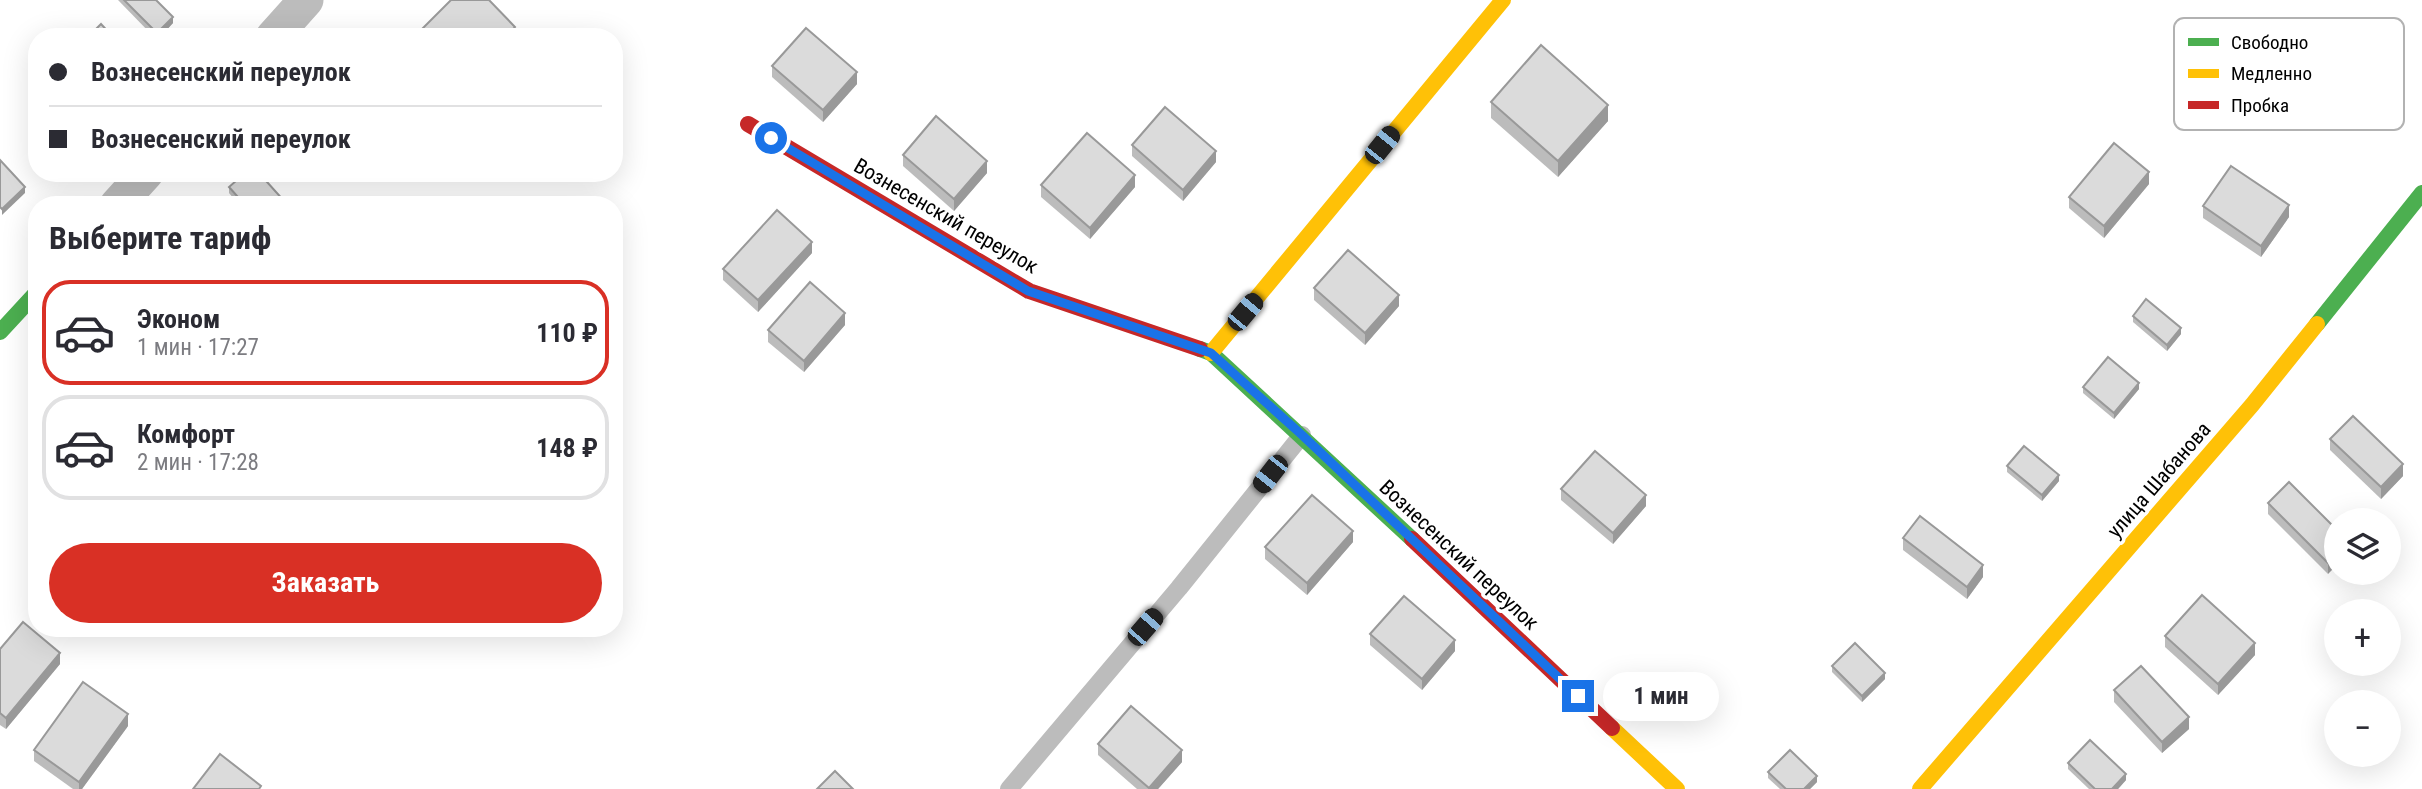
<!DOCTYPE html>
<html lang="ru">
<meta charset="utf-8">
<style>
body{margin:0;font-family:"Roboto Condensed",sans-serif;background:#f2f2f3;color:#2b2b33;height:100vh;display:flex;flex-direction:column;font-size:26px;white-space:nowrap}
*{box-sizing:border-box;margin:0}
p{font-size:23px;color:#7c7c81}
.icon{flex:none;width:38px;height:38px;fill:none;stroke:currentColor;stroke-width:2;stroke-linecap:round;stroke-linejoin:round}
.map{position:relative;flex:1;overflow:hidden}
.side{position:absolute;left:28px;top:196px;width:595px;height:441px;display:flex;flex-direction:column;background:#fff;border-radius:28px;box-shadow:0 7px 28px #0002}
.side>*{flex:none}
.top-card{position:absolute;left:28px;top:28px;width:595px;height:154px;border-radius:28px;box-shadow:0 7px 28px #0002;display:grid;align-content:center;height:154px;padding:0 21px;background:#fff}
.tools{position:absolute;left:2324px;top:508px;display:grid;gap:14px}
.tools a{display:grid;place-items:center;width:77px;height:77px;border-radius:50%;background:#fff;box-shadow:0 7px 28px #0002;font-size:35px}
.end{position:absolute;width:32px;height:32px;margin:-16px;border:9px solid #1a73e8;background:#fff;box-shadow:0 0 0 4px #fff}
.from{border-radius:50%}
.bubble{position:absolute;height:49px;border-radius:24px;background:#fff;box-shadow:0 7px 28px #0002;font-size:23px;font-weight:700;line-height:49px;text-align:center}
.car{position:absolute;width:21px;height:42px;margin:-21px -10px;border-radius:9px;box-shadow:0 0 5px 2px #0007;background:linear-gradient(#222 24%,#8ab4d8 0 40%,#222 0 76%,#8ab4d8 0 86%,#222 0)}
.top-card b{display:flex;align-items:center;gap:24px;height:66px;font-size:26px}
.top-card b+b{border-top:2px solid #e1e1e2}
.top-card i{width:18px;height:18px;background:#2b2b33}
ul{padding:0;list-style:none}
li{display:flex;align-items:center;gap:21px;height:105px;margin:0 14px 10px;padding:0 7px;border:4px solid #e1e1e2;border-radius:28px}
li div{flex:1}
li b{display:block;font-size:26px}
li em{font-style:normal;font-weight:700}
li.active{border-color:#d93025}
li>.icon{width:63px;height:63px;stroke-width:1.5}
h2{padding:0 21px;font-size:32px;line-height:84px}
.button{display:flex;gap:14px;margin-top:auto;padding:14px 21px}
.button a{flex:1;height:80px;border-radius:42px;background:#d93025;color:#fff;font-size:28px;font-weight:700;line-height:80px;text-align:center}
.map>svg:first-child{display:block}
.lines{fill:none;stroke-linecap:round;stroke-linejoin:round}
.lane{stroke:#bcbcbc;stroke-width:18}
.street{stroke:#bcbcbc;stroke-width:35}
.fast{stroke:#4caf50;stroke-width:16}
.slow{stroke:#ffc107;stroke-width:16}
.jam{stroke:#c62828;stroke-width:16}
.wall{fill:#bcbcbc}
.shaded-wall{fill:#999}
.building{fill:#dbdbdb;stroke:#999;stroke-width:2}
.route{stroke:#1a73e8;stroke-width:9}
.labels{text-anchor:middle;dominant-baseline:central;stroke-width:7;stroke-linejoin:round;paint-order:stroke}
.street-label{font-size:21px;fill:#000;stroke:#fff}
.key{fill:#fff;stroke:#b2b2b2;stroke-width:2}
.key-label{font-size:19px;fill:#000}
</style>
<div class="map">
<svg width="2422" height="789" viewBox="0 0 2422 789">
<rect width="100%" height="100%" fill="#fff"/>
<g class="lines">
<polyline class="lane" points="1009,789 1179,588 1302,435"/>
<g class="street">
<polyline points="273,37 306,0"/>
<polyline points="117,205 146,173"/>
</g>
<g class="fast">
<polyline points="2317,324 2422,193"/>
<polyline points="0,332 37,292"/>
<polyline points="1200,349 1211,353 1412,539"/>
</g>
<g class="slow">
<polyline points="1211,353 1503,0"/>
<polyline points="1612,728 1677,789"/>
<polyline points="1920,789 2252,405 2317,324"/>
</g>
<g class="jam">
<polyline points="748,124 1029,291 1200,349"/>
<polyline points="1412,539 1612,728"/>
</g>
</g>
<g class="wall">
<polygon points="118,0 156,0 173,23 160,37 154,37"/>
<polygon points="772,66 857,84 823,122 772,77"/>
<polygon points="2303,68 2366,88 2338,115 2303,79"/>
<polygon points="1491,102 1608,121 1558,177 1491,118"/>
<polygon points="1132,145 1216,162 1183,201 1132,156"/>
<polygon points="903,155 987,173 954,211 903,166"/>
<polygon points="2149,184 2104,238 2069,208 2069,197"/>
<polygon points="1041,185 1135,187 1090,239 1041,197"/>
<polygon points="229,187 285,205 239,205 229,193"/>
<polygon points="2203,206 2289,217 2261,257 2203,218"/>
<polygon points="812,253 758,312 723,280 723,269"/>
<polygon points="1314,288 1399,306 1365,345 1314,300"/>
<polygon points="2133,316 2181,334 2167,351 2133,322"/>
<polygon points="845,325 804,372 768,342 768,330"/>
<polygon points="2083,387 2139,389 2114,419 2083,393"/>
<polygon points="2330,439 2403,476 2381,499 2330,450"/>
<polygon points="2007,466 2059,481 2042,501 2007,472"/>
<polygon points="1561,489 1646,506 1613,544 1561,500"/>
<polygon points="2268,503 2336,529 2328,574 2268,514"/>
<polygon points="1903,538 1983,577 1967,599 1903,550"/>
<polygon points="1353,542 1307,595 1265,559 1265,547"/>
<polygon points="1370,634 1455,651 1422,690 1370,645"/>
<polygon points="2165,636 2255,655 2218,695 2165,647"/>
<polygon points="0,649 60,664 6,729 0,725"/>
<polygon points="1832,666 1885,679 1862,702 1832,672"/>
<polygon points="2114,690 2189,729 2162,753 2114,702"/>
<polygon points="128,726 82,789 73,789 34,761 34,750"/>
<polygon points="1098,744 1182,762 1158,789 1137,789 1098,755"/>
<polygon points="2068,763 2126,780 2118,789 2089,789 2068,769"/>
<polygon points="1768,772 1817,782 1810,789 1780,789 1768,778"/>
</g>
<g class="shaded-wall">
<polygon points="173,17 173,23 160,37 157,37 157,33"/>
<polygon points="515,27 515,37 506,37"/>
<polygon points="857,72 857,84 823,122 823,110"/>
<polygon points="2366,76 2366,88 2338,115 2338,103"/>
<polygon points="1608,105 1608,121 1558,177 1558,161"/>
<polygon points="1216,151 1216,162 1183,201 1183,190"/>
<polygon points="987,161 987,173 954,211 954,199"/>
<polygon points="2149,172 2149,184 2104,238 2104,226"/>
<polygon points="1135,175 1135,187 1090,239 1090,228"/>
<polygon points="25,187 25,193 2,215 2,209"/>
<polygon points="2289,205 2289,217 2261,257 2261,246"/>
<polygon points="812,242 812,253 758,312 758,300"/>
<polygon points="1399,295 1399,306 1365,345 1365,333"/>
<polygon points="845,313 845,325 804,372 804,361"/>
<polygon points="2181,328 2181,334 2167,351 2167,345"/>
<polygon points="2139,383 2139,389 2114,419 2114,413"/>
<polygon points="2403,464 2403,476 2381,499 2381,487"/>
<polygon points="2059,475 2059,481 2042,501 2042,495"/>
<polygon points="1646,495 1646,506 1613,544 1613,533"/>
<polygon points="1353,531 1353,542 1307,595 1307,583"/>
<polygon points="2336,555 2336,566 2328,574 2328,563"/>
<polygon points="1983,565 1983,577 1967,599 1967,587"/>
<polygon points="1455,640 1455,651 1422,690 1422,679"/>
<polygon points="2255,643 2255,655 2218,695 2218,684"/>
<polygon points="60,653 60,664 6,729 6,718"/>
<polygon points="1885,673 1885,679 1862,702 1862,696"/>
<polygon points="128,714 128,726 82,789 79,789 79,782"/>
<polygon points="2189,717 2189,729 2162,753 2162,742"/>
<polygon points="1182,750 1182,762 1158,789 1149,789"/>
<polygon points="2126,774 2126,780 2118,789 2112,789"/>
<polygon points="1817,776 1817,782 1810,789 1804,789"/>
</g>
<g class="building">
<polygon points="124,0 156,0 173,17 157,33"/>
<polygon points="451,0 489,0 515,27 506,37 426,37 420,31"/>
<polygon points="101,24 113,37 88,37"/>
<polygon points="806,28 857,72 823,110 772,66"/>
<polygon points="1541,45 1608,105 1558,161 1491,102"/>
<polygon points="1165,107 1216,151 1183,190 1132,145"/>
<polygon points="936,116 987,161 954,199 903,155"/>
<polygon points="1087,133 1135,175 1090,228 1041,185"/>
<polygon points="2114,143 2149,172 2104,226 2069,197"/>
<polygon points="0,160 25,187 2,209 0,207"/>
<polygon points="2231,166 2289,205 2261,246 2203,206"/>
<polygon points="245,173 259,173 285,202 282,205 245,205 229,187"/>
<polygon points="777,210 812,242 758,300 723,269"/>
<polygon points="1348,250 1399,295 1365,333 1314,288"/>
<polygon points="810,282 845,313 804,361 768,330"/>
<polygon points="2146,299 2181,328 2167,345 2133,316"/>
<polygon points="2108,357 2139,383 2114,413 2083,387"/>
<polygon points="2353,416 2403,464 2381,487 2330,439"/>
<polygon points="2024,446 2059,475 2042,495 2007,466"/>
<polygon points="1595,451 1646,495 1613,533 1561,489"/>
<polygon points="2289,482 2336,529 2336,555 2328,563 2268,503"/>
<polygon points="1312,495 1353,531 1307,583 1265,547"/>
<polygon points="1920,516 1983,565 1967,587 1903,538"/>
<polygon points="2202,595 2255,643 2218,684 2165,636"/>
<polygon points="1404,596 1455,640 1422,679 1370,634"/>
<polygon points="23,622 60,653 6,718 0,713 0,649"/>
<polygon points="1855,643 1885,673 1862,696 1832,666"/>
<polygon points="2141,666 2189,717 2162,742 2114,690"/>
<polygon points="83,682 128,714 79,782 34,750"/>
<polygon points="1131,706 1182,750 1149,788 1098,744"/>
<polygon points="2090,740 2126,774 2112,789 2095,789 2068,763"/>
<polygon points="1790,750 1817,776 1804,789 1786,789 1768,772"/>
<polygon points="220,754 261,786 259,789 193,789"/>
<polygon points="835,771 853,789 817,789"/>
</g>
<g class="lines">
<polyline class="route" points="771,138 1028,291 1211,353 1302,435 1578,696"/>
</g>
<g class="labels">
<g class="street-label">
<text transform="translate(946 216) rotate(30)">Вознесенский переулок</text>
<text transform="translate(2159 480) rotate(-49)">улица Шабанова</text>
<text transform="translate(1459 555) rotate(43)">Вознесенский переулок</text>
</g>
</g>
<rect x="2174" y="18" width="230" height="112" rx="10" class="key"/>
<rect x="2188" y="38" width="31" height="8" fill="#4caf50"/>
<rect x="2188" y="69" width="31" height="9" fill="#ffc107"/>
<rect x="2188" y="101" width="31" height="8" fill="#c62828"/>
<g class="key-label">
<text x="2231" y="49">Свободно</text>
<text x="2231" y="80">Медленно</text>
<text x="2231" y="112">Пробка</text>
</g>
</svg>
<div class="tools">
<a><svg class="icon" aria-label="layers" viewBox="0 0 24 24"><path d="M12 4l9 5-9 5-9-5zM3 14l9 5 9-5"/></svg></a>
<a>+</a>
<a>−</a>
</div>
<i class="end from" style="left:771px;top:138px"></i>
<i class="end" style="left:1578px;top:696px"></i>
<div class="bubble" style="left:1603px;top:672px;width:116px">1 мин</div>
<i class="car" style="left:1382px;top:145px;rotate:39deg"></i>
<i class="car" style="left:1245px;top:312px;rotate:40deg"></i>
<i class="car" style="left:1270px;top:474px;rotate:218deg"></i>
<i class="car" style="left:1145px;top:627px;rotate:41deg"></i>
<div class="top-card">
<b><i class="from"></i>Вознесенский переулок</b>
<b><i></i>Вознесенский переулок</b>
</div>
<section class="side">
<h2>Выберите тариф</h2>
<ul>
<li class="active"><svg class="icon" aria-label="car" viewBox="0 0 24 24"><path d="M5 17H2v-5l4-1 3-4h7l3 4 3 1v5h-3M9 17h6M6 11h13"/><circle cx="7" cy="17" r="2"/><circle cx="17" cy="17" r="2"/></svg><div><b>Эконом</b><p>1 мин · 17:27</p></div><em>110 ₽</em></li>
<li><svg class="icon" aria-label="car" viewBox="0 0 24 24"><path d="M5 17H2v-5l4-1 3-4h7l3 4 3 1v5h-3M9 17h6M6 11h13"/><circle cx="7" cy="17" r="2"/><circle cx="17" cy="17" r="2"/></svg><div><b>Комфорт</b><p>2 мин · 17:28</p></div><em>148 ₽</em></li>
</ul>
<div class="button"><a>Заказать</a></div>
</section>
</div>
